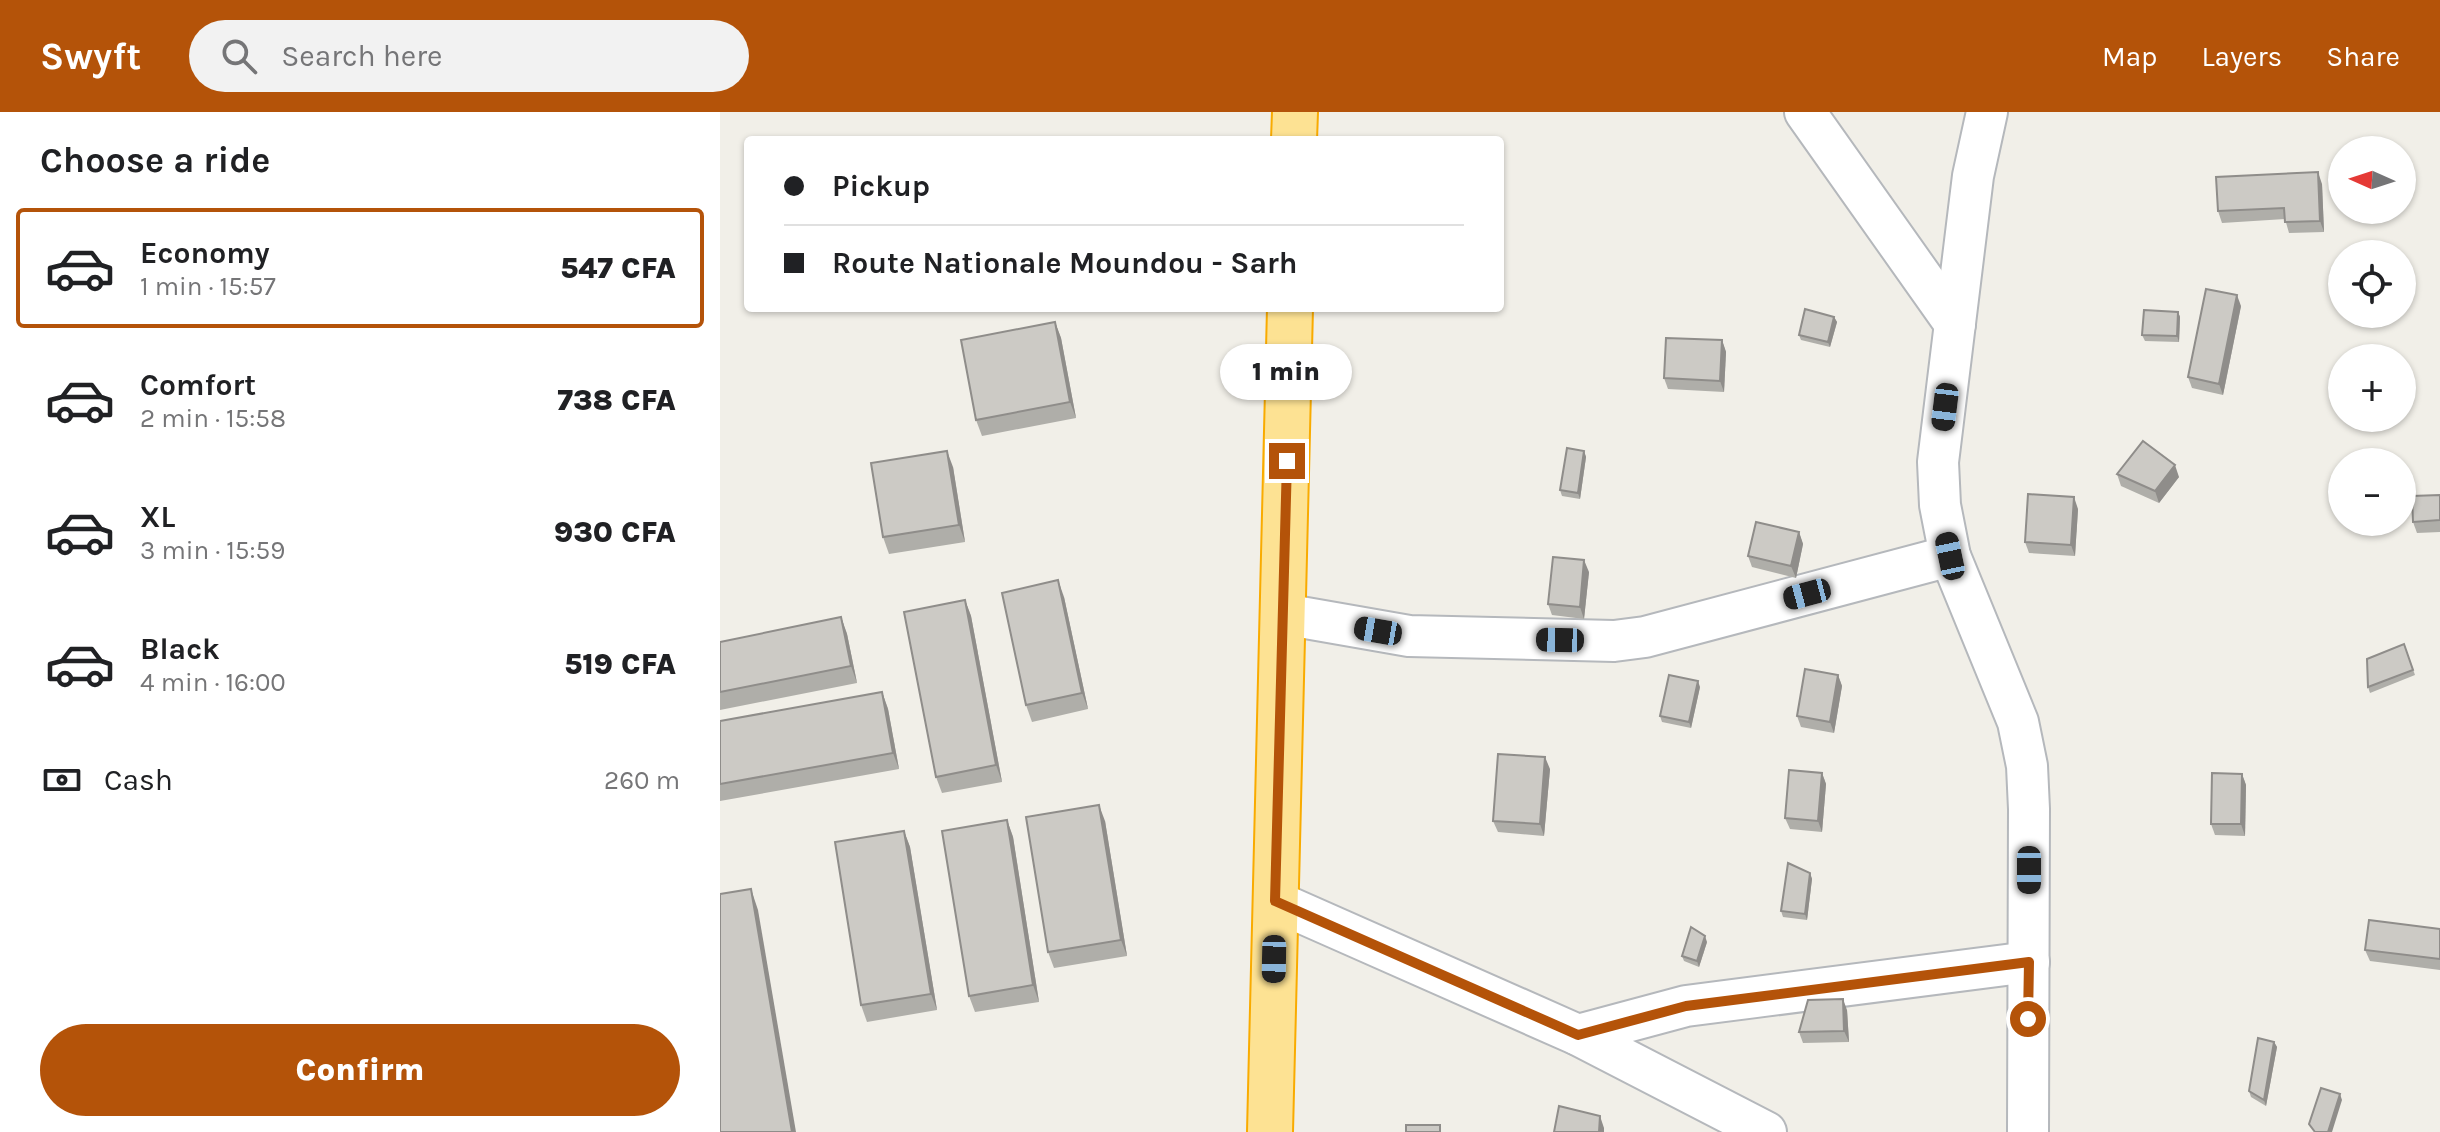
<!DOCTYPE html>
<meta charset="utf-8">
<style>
body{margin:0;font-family:Karla,sans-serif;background:#f2f2f2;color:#202124;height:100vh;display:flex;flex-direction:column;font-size:30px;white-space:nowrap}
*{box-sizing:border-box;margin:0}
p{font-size:26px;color:#757577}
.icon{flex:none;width:44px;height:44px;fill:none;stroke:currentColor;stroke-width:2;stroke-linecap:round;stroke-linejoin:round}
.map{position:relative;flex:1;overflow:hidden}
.drawer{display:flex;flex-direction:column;background:#fff;width:720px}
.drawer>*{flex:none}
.guide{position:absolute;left:24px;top:24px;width:760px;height:176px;border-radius:8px;box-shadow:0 2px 6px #0004;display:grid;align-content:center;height:176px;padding:0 40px;background:#fff}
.needle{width:52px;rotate:273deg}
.fabs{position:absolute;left:1608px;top:24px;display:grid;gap:16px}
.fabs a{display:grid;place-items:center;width:88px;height:88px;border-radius:50%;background:#fff;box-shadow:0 2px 6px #0004;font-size:40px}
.end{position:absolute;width:36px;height:36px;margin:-18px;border:10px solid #b45309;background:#fff;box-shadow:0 0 0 4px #fff}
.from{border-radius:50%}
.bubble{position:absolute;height:56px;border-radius:28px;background:#fff;box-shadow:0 2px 6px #0004;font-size:26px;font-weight:800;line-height:56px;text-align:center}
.car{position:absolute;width:24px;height:48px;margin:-24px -12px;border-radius:10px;box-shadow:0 0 6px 2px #0007;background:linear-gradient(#222 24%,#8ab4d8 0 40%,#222 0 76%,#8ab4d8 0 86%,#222 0)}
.guide b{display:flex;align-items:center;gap:28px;height:76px;font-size:30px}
.guide b+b{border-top:2px solid #e0e0e0}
.guide i{width:20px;height:20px;background:#202124}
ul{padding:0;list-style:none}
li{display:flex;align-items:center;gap:24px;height:120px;margin:0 16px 12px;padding:0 24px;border:4px solid transparent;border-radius:8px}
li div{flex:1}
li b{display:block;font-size:30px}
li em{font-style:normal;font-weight:800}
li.current{border-color:#b45309}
li>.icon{width:72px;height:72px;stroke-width:1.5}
h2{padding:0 40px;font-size:36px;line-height:96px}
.pay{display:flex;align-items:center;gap:20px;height:88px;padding:0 40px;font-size:30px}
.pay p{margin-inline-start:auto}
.primary-button{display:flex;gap:16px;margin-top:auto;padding:16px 40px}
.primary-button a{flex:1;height:92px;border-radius:48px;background:#b45309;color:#fff;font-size:32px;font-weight:800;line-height:92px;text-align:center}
header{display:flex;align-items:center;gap:48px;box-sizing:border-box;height:112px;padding:0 40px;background:#b45309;color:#fff}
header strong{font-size:38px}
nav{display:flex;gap:44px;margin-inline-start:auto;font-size:28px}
.search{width:560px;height:72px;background:#f2f2f2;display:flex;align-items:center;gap:20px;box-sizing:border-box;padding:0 28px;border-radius:44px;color:#757577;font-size:30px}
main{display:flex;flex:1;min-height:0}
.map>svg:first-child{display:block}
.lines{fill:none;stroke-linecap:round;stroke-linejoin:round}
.minor-casing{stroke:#b5b8bc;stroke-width:44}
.highway-casing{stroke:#f9ab00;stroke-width:48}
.minor{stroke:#fff;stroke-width:40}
.highway{stroke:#fde293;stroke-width:44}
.wall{fill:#afaea9}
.shaded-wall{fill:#8f8d8a}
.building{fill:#cccac5;stroke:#8f8d8a;stroke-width:2}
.route{stroke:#b45309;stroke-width:10}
</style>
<header>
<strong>Swyft</strong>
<div class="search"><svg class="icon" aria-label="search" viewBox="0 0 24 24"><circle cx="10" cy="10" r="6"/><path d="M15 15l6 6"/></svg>Search here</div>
<nav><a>Map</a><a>Layers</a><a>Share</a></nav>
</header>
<main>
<section class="drawer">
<h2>Choose a ride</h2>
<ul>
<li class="current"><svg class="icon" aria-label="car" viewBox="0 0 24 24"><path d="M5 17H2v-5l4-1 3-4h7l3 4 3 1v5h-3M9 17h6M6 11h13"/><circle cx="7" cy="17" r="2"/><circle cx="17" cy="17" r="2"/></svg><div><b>Economy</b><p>1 min · 15:57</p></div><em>547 CFA</em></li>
<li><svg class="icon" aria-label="car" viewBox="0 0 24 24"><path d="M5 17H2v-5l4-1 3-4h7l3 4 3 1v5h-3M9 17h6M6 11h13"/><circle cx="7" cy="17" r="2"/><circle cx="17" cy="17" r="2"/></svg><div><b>Comfort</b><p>2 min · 15:58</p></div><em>738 CFA</em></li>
<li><svg class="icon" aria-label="car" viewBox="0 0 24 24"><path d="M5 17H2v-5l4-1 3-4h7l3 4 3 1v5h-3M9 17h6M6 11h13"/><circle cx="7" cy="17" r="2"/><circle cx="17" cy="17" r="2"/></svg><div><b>XL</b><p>3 min · 15:59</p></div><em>930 CFA</em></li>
<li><svg class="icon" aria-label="car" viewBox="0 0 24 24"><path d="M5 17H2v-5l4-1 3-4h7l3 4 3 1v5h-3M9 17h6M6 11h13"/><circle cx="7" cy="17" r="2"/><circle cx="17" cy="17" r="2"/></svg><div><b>Black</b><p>4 min · 16:00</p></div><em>519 CFA</em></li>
</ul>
<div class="pay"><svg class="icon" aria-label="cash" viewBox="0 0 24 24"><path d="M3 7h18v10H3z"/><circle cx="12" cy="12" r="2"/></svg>Cash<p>260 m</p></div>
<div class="primary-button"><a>Confirm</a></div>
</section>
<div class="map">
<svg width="1720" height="1020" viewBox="0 0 1720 1020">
<rect width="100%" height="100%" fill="#f1efe8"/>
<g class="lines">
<g class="minor-casing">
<g id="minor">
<polyline points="1085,0 1235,212"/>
<polyline points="1267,0 1253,64 1218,350 1220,393 1230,444 1298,610 1307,654 1309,697 1308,1020"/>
<polyline points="563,502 689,524 894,529 925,525 1230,444"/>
<polyline points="555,789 858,923 1046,1020"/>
<polyline points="858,923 966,894 1309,850"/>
</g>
</g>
<g class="highway-casing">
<g id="highway">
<polyline points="574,28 575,0"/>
<polyline points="550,1020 570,196"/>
</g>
</g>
<use href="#minor" class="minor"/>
<use href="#highway" class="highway"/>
</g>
<g class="wall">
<polygon points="1602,72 1604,120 1569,121 1565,107 1502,111 1498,99"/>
<polygon points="1521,194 1503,283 1472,276 1468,265"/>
<polygon points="1458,200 1460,205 1459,230 1425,229 1422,223"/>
<polygon points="1114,205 1117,210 1110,235 1081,228 1079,223"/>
<polygon points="335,210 341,226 356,306 262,324 256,308"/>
<polygon points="1002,228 1006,240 1004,280 948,277 944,266"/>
<polygon points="864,339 866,345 860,387 842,384 840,378"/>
<polygon points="233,355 245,430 169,442 163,425"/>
<polygon points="1397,362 1459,365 1439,391 1401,374"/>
<polygon points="1720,383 1720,420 1697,421 1693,410"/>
<polygon points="1358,397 1355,444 1309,441 1305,430"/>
<polygon points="1079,420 1083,432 1076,466 1032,455 1028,444"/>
<polygon points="869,460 864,507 832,503 828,492"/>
<polygon points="344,485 368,597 312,610 306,593"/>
<polygon points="245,488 251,504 282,670 222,681 216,665"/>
<polygon points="121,505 127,522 137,571 0,598 0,530"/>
<polygon points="1684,532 1695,563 1650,581 1648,575"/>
<polygon points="1118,563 1122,574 1114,621 1081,615 1077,604"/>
<polygon points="980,575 971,616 942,610 940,604"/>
<polygon points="162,580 168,597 179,657 0,689 0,609"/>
<polygon points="830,657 824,724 778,720 773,709"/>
<polygon points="1102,661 1106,672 1102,720 1070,717 1065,706"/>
<polygon points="1522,662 1526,673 1525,724 1495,723 1491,712"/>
<polygon points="287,708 293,725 319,890 255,900 249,884"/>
<polygon points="385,709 407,844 334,856 328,840"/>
<polygon points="184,719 190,735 217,898 147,910 141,893"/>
<polygon points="1090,761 1092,767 1087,808 1063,805 1061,799"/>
<polygon points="1720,817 1720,858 1650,849 1645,838"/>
<polygon points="987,830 979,855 964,849 962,844"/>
<polygon points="1127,898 1129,930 1083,931 1079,920"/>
<polygon points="1554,930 1557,935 1546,994 1531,985 1529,979"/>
</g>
<g class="shaded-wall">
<polygon points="1598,60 1602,72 1604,120 1600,109"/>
<polygon points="1517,183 1521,194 1503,283 1499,272"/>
<polygon points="1458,200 1460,205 1459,230 1457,224"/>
<polygon points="1114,205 1117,210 1110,235 1108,230"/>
<polygon points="335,210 341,226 356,306 350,290"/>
<polygon points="1002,228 1006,240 1004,280 1000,269"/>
<polygon points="227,339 233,355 245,430 239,413"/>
<polygon points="864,339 866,345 860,387 858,381"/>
<polygon points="1455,353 1459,365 1439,391 1435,379"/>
<polygon points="1354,385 1358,397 1355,444 1351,433"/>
<polygon points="1079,420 1083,432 1076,466 1071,454"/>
<polygon points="864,448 869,460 864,507 860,495"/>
<polygon points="338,468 344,485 368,597 362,581"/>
<polygon points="245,488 251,504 282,670 276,653"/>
<polygon points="121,505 127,522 137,571 131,554"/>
<polygon points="1118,563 1122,574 1114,621 1110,610"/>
<polygon points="978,569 980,575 971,616 969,610"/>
<polygon points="162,580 168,597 179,657 173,641"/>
<polygon points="825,645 830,657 824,724 820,712"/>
<polygon points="1102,661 1106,672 1102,720 1098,709"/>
<polygon points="1522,662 1526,673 1525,724 1521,712"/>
<polygon points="379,693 385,709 407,844 401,828"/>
<polygon points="287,708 293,725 319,890 313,873"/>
<polygon points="184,719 190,735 217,898 211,882"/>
<polygon points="1090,761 1092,767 1087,808 1085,802"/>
<polygon points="31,777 38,798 76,1020 72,1020"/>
<polygon points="985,824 987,830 979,855 977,849"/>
<polygon points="1123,887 1127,898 1129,930 1124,919"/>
<polygon points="1554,930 1557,935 1546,994 1544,988"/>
<polygon points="1620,982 1622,988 1612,1020 1608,1020"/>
<polygon points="880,1004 884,1016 884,1020 879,1020"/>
</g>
<g class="building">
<polygon points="1598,60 1600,109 1565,110 1564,96 1498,99 1496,65"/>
<polygon points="1486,177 1517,183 1499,272 1468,265"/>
<polygon points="1085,197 1114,205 1108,230 1079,223"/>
<polygon points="1424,198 1458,200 1457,224 1422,223"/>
<polygon points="335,210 350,290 256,308 241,228"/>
<polygon points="946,226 1002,228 1000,269 944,266"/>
<polygon points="1423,329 1455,353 1435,379 1397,362"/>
<polygon points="847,336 864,339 858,381 840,378"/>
<polygon points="227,339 239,413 163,425 151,351"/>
<polygon points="1308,382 1354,385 1351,433 1305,430"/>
<polygon points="1720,383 1720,408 1693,410 1692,384"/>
<polygon points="1036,410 1079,420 1071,454 1028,444"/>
<polygon points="833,445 864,448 860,495 828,492"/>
<polygon points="338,468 362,581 306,593 282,481"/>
<polygon points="245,488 276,653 216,665 184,500"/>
<polygon points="121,505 131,554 0,580 0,530"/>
<polygon points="1684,532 1693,558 1648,575 1647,547"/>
<polygon points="1085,557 1118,563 1110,610 1077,604"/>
<polygon points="949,563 978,569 969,610 940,604"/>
<polygon points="162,580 173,641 0,672 0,609"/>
<polygon points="778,642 825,645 820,712 773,709"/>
<polygon points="1069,658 1102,661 1098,709 1065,706"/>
<polygon points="1492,661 1522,662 1521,712 1491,712"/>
<polygon points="379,693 401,828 328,840 306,705"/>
<polygon points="287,708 313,873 249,884 222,719"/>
<polygon points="184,719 211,882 141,893 115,730"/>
<polygon points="1068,751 1090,761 1085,802 1061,799"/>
<polygon points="31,777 72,1020 0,1020 0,782"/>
<polygon points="1649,808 1720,817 1720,847 1645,838"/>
<polygon points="971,815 985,824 977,849 962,844"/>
<polygon points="1123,887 1124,919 1079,920 1088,888"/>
<polygon points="1538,926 1554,930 1544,988 1529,979"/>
<polygon points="1601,976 1620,982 1608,1020 1595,1020 1589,1012"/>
<polygon points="839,994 880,1004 879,1020 834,1020"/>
<rect x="686" y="1013" width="34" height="7"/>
</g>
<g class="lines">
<polyline class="route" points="567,349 555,789 858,923 966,894 1309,850 1308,907"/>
</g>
</svg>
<div class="fabs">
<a><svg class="needle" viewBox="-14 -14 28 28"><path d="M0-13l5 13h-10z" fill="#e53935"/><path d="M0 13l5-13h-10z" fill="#757577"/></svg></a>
<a><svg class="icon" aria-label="locate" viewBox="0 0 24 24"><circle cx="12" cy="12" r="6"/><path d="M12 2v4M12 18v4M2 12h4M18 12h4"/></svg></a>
<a>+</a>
<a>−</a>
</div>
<i class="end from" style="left:1308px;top:907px"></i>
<i class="end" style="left:567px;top:349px"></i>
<div class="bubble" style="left:500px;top:232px;width:132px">1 min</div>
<i class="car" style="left:1225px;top:295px;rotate:187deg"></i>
<i class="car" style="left:1230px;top:444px;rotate:348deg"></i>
<i class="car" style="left:1087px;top:482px;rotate:255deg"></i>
<i class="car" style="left:658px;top:519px;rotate:280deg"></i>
<i class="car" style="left:840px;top:528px;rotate:271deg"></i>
<i class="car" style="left:1309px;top:758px;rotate:180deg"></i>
<i class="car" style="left:554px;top:847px;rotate:181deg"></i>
<div class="guide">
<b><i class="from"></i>Pickup</b>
<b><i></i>Route Nationale Moundou - Sarh</b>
</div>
</div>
</main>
